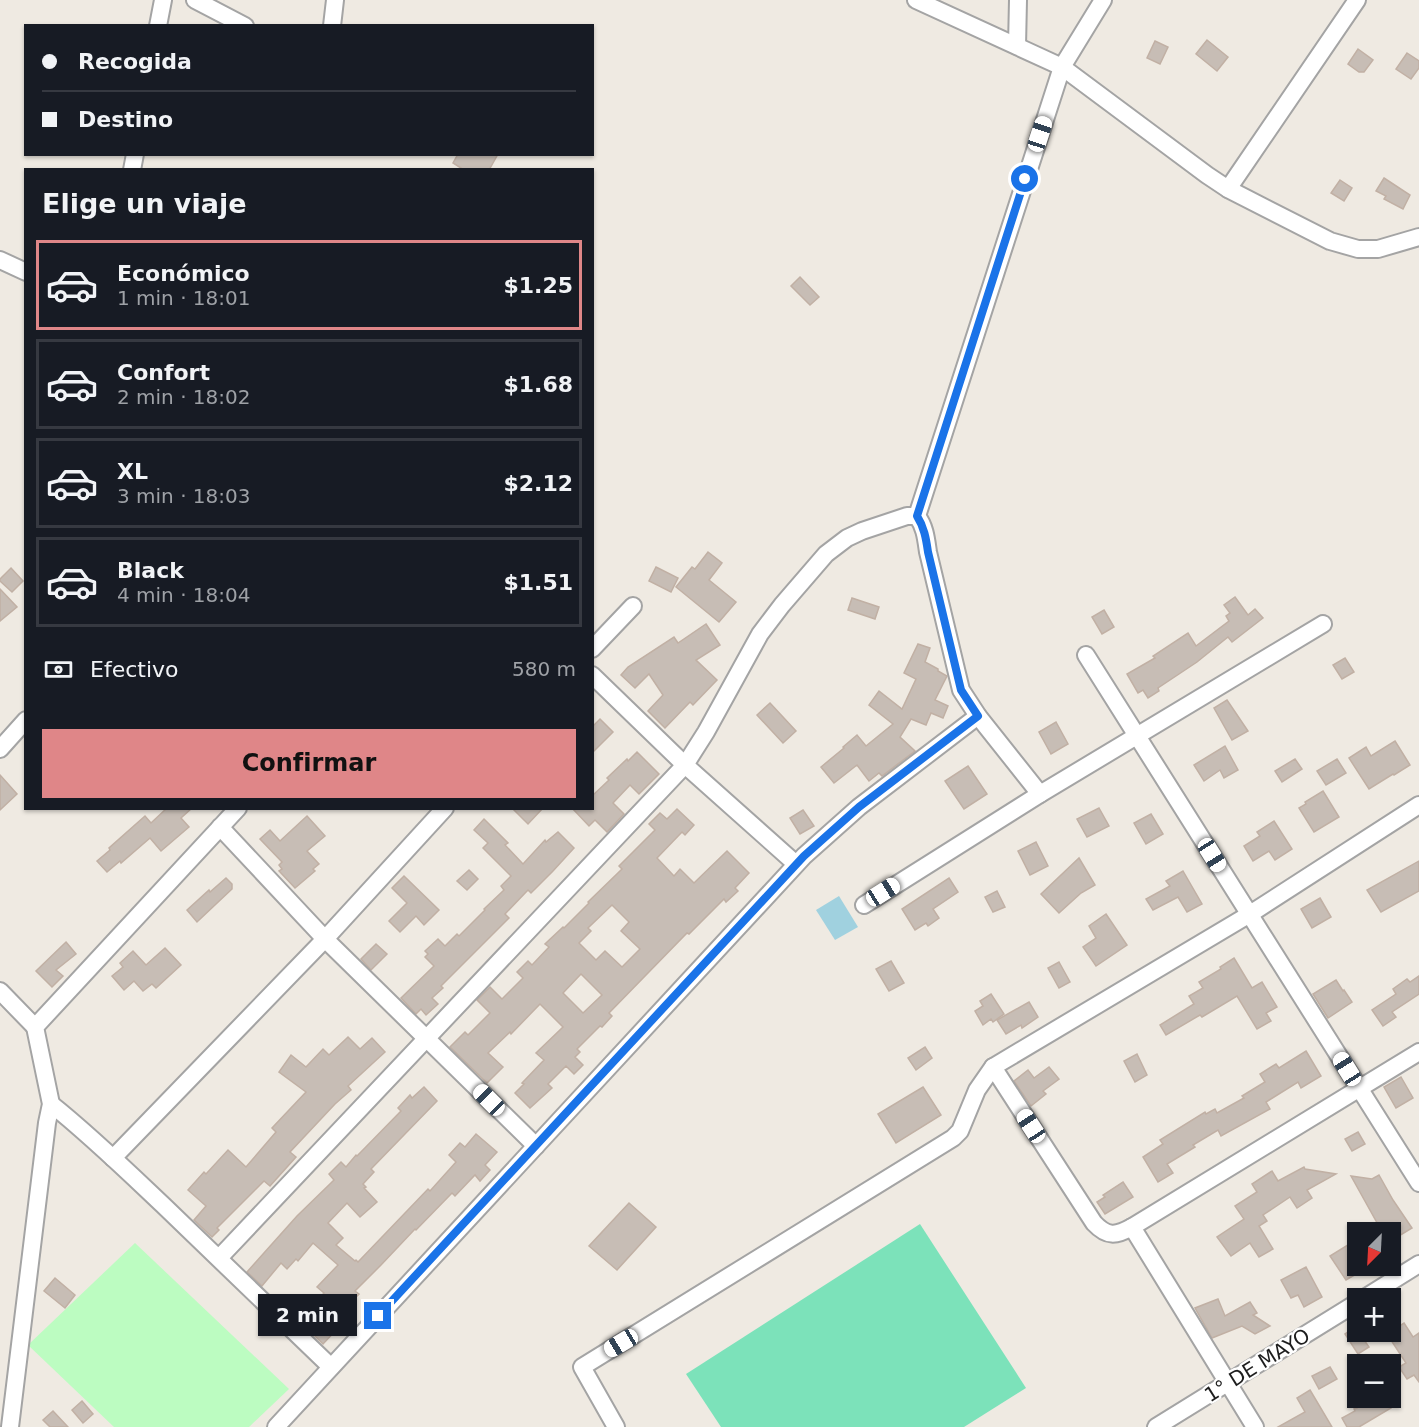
<!DOCTYPE html>
<html lang="es">
<meta charset="utf-8">
<style>
body{margin:0;font-family:"DejaVu Sans",sans-serif;background:#242831;color:#f1f3f6;height:100vh;display:flex;flex-direction:column;font-size:22px;white-space:nowrap}
*{box-sizing:border-box;margin:0}
p{font-size:20px;color:#9ea1a6}
.icon{flex:none;width:33px;height:33px;fill:none;stroke:currentColor;stroke-width:2;stroke-linecap:round;stroke-linejoin:round}
.map{position:relative;flex:1;overflow:hidden}
.sheet{position:absolute;left:24px;top:168px;width:570px;height:642px;display:flex;flex-direction:column;background:#171b24;border-radius:0px;box-shadow:0 2px 4px #0004}
.sheet>*{flex:none}
.hud{position:absolute;left:24px;top:24px;width:570px;height:132px;border-radius:0px;box-shadow:0 2px 4px #0004;display:grid;align-content:center;height:132px;padding:0 18px;background:#171b24}
.needle{width:39px;rotate:204deg}
.fabs{position:absolute;left:1347px;top:1222px;display:grid;gap:12px}
.fabs a{display:grid;place-items:center;width:54px;height:54px;border-radius:0px;background:#171b24;box-shadow:0 2px 4px #0004;font-size:30px}
.end{position:absolute;width:27px;height:27px;margin:-14px;border:8px solid #1a73e8;background:#fff;box-shadow:0 0 0 3px #fff}
.from{border-radius:50%}
.bubble{position:absolute;height:42px;border-radius:0px;background:#171b24;box-shadow:0 2px 4px #0004;font-size:20px;font-weight:700;line-height:42px;text-align:center}
.car{position:absolute;width:18px;height:36px;margin:-18px -9px;border-radius:8px;box-shadow:0 0 4px 2px #0007;background:linear-gradient(#fff 24%,#345 0 40%,#fff 0 76%,#345 0 86%,#fff 0)}
.hud b{display:flex;align-items:center;gap:21px;height:57px;font-size:22px}
.hud b+b{border-top:2px solid #363941}
.hud i{width:15px;height:15px;background:#f1f3f6}
ul{padding:0;list-style:none}
li{display:flex;align-items:center;gap:18px;height:90px;margin:0 12px 9px;padding:0 6px;border:3px solid #363941;border-radius:0px}
li div{flex:1}
li b{display:block;font-size:22px}
li em{font-style:normal;font-weight:700}
li.active{border-color:#df8688}
li>.icon{width:54px;height:54px;stroke-width:1.5}
h2{padding:0 18px;font-size:27px;line-height:72px}
.pay{display:flex;align-items:center;gap:15px;height:66px;padding:0 18px;font-size:22px}
.pay p{margin-inline-start:auto}
.primary-button{display:flex;gap:12px;margin-top:auto;padding:12px 18px}
.primary-button a{flex:1;height:69px;border-radius:0px;background:#df8688;color:#111;font-size:24px;font-weight:700;line-height:69px;text-align:center}
.map>svg:first-child{display:block}
.park{fill:#bcfcc1}
.pitch{fill:#7ce2ba}
.water{fill:#a0d1df}
.building{fill:#c7bdb5;stroke:#c1b0a4;stroke-width:1.5;fill-rule:evenodd}
.lines{fill:none;stroke-linecap:round;stroke-linejoin:round}
.minor-casing{stroke:#a4a4a4;stroke-width:20}
.minor{stroke:#fff;stroke-width:16}
.route{stroke:#1a73e8;stroke-width:8}
.labels{text-anchor:middle;dominant-baseline:central;stroke-width:4.5;stroke-linejoin:round;paint-order:stroke}
.street-label{font-size:20px;fill:#1d1d1d;stroke:#fff}
</style>
<div class="map">
<svg width="1419" height="1427" viewBox="0 0 1419 1427">
<rect width="100%" height="100%" fill="#efeae2"/>
<polygon class="park" points="135,1243 289,1389 249,1427 114,1427 28,1345"/>
<polygon class="pitch" points="920,1224 1026,1388 964,1427 721,1427 686,1374"/>
<polygon class="water" points="839,896 858,927 835,940 816,910"/>
<g class="building">
<polygon points="1207,40 1228,57 1217,71 1196,54"/>
<polygon points="1155,41 1168,47 1160,64 1147,58"/>
<polygon points="1358,49 1373,60 1364,72 1359,72 1348,64"/>
<polygon points="1407,53 1419,61 1419,68 1411,79 1396,69"/>
<polygon points="458,154 498,154 489,170 464,170 453,163"/>
<polygon points="1384,178 1410,195 1403,209 1384,199 1386,196 1376,191"/>
<polygon points="1340,180 1352,188 1344,201 1331,193"/>
<polygon points="800,277 819,297 810,305 791,286"/>
<polygon points="708,552 722,563 709,580 736,602 719,622 676,587 692,567 695,569"/>
<polygon points="656,567 678,578 671,592 649,581"/>
<polygon points="11,568 23,581 12,592 0,581 0,579"/>
<polygon points="0,589 17,607 0,621"/>
<polygon points="1235,597 1248,615 1255,609 1263,618 1232,642 1228,637 1197,662 1158,688 1159,691 1148,698 1143,690 1138,693 1127,674 1155,658 1153,656 1188,633 1196,646 1229,621 1226,616 1230,613 1224,605"/>
<polygon points="852,598 879,607 875,619 848,610"/>
<polygon points="1104,610 1114,627 1102,634 1092,617"/>
<polygon points="706,624 720,645 696,660 717,680 693,705 690,702 665,728 648,711 663,695 649,674 635,688 621,675 628,667 674,637 678,643"/>
<polygon points="918,644 930,648 925,662 938,669 938,671 947,676 935,700 948,706 943,718 931,713 926,725 911,719 900,737 915,751 882,776 879,773 869,781 857,765 834,783 821,767 844,748 843,747 857,735 866,746 893,724 869,705 879,691 902,709 916,679 904,673"/>
<polygon points="1345,658 1354,672 1342,679 1333,665"/>
<polygon points="1227,700 1248,731 1232,740 1214,708"/>
<polygon points="770,703 796,731 783,743 757,715"/>
<polygon points="600,719 613,732 592,753 592,727"/>
<polygon points="1056,722 1068,744 1051,754 1039,732"/>
<polygon points="1395,741 1410,765 1394,775 1393,774 1369,789 1349,758 1366,747 1371,756"/>
<polygon points="1225,746 1238,770 1224,778 1220,770 1204,781 1194,765"/>
<polygon points="637,752 659,774 639,794 630,785 613,803 624,814 607,832 595,820 589,826 572,808 592,808 592,796 609,780 607,778 627,759 628,761"/>
<polygon points="1295,759 1302,769 1282,782 1275,771"/>
<polygon points="1337,759 1346,773 1326,785 1317,771"/>
<polygon points="968,766 987,794 964,809 945,781"/>
<polygon points="0,775 17,794 0,810"/>
<polygon points="1323,791 1339,817 1314,832 1299,808 1306,804 1305,802"/>
<polygon points="167,808 192,808 181,818 189,827 161,851 150,838 121,863 120,861 107,872 97,861 110,850 109,848 145,816 151,823"/>
<polygon points="512,808 543,808 528,824"/>
<polygon points="1099,808 1109,826 1087,837 1077,819"/>
<path d="M677,809L694,825L685,835L682,832L657,858L674,876L680,869L694,883L727,851L749,873L735,888L738,891L726,902L724,899L689,934L687,933L609,1013L612,1016L602,1027L600,1026L577,1049L580,1052L575,1057L583,1065L574,1074L566,1066L548,1084L552,1088L530,1108L515,1093L524,1084L522,1083L544,1060L536,1053L563,1027L540,1004L511,1034L510,1032L488,1053L503,1067L487,1083L450,1047L465,1032L468,1035L490,1013L477,1000L490,987L502,999L523,978L517,972L528,961L532,965L549,947L545,944L563,927L564,928L589,903L588,902L622,869L619,866L655,830L649,824L660,813L667,819ZM612,905L629,922L621,931L640,949L622,967L605,951L596,960L579,943L591,931L588,928ZM581,974L602,995L583,1013L563,993Z"/>
<polygon points="803,810 814,826 800,834 790,818"/>
<polygon points="1151,814 1163,834 1146,844 1134,823"/>
<polygon points="307,816 325,836 307,851 319,864 313,869 315,871 295,888 279,871 282,869 279,865 282,862 260,839 270,830 280,841"/>
<polygon points="484,819 508,843 505,845 523,864 545,840 546,842 558,832 574,848 553,871 531,893 528,890 505,914 509,918 441,986 443,988 432,998 438,1004 426,1015 421,1009 416,1014 401,998 434,966 425,957 428,954 425,951 438,939 445,946 457,934 459,936 485,910 484,909 504,890 501,886 511,876 483,848 488,843 474,830"/>
<polygon points="1274,821 1292,849 1275,860 1269,851 1253,861 1244,846 1260,836 1257,832"/>
<polygon points="1036,842 1048,866 1030,875 1018,851"/>
<polygon points="1079,858 1095,885 1081,893 1059,913 1041,894"/>
<polygon points="1419,861 1419,891 1381,912 1367,890"/>
<polygon points="469,870 478,879 467,890 457,881"/>
<polygon points="1183,871 1202,904 1187,912 1178,897 1153,910 1146,899 1170,886 1166,881"/>
<polygon points="404,876 439,910 424,925 416,916 400,932 389,921 407,903 392,888"/>
<polygon points="226,878 232,884 232,889 197,922 187,910 209,890 210,892"/>
<polygon points="949,878 958,892 933,909 939,918 928,926 926,923 915,930 902,909"/>
<polygon points="997,891 1005,907 993,912 985,897"/>
<polygon points="1320,898 1331,917 1312,928 1301,909"/>
<polygon points="1106,914 1127,945 1096,966 1083,947 1096,938 1089,926"/>
<polygon points="66,942 76,954 56,970 63,976 52,987 36,971"/>
<polygon points="376,944 387,954 371,970 361,959"/>
<polygon points="165,948 181,965 156,988 152,984 143,991 134,981 124,990 112,976 123,967 120,963 133,951 146,965"/>
<polygon points="1234,958 1252,988 1262,982 1277,1007 1266,1013 1271,1021 1257,1029 1237,996 1202,1017 1200,1015 1166,1035 1160,1025 1194,1004 1189,996 1203,988 1199,982 1221,969 1220,967"/>
<polygon points="891,961 904,983 889,991 876,969"/>
<polygon points="1059,962 1070,982 1059,988 1048,968"/>
<polygon points="1419,976 1419,994 1392,1012 1396,1017 1383,1026 1372,1010 1396,994 1393,989 1407,979 1410,982"/>
<polygon points="1336,980 1343,991 1344,990 1352,1002 1328,1018 1313,994"/>
<polygon points="991,994 1004,1014 993,1022 991,1019 983,1025 975,1011 983,1006 980,1001"/>
<polygon points="1029,1002 1038,1017 1022,1028 1021,1025 1006,1034 997,1020"/>
<polygon points="348,1037 360,1049 372,1038 385,1052 348,1086 351,1090 335,1104 290,1152 296,1157 270,1186 264,1181 217,1228 219,1230 212,1237 194,1220 206,1206 188,1190 204,1172 206,1174 228,1150 246,1167 276,1132 272,1128 306,1092 279,1072 291,1055 306,1067 323,1049 329,1055"/>
<polygon points="925,1047 932,1058 916,1070 908,1058"/>
<polygon points="1306,1051 1321,1076 1301,1088 1298,1082 1266,1102 1270,1109 1221,1136 1218,1130 1193,1145 1195,1147 1167,1164 1173,1173 1158,1182 1143,1157 1163,1144 1160,1140 1205,1112 1206,1114 1215,1109 1217,1113 1244,1098 1242,1096 1265,1082 1260,1074 1276,1064 1279,1068"/>
<polygon points="1137,1054 1147,1075 1135,1082 1124,1061"/>
<polygon points="1049,1067 1059,1079 1043,1091 1046,1094 1031,1106 1014,1081 1028,1070 1034,1078"/>
<polygon points="1401,1077 1413,1098 1396,1108 1384,1087"/>
<polygon points="424,1087 437,1101 371,1169 374,1172 363,1184 366,1187 364,1188 377,1202 360,1217 347,1203 328,1223 343,1238 336,1245 355,1261 356,1260 358,1262 428,1189 430,1191 456,1162 449,1155 460,1143 465,1147 476,1134 497,1152 485,1165 490,1170 480,1181 475,1175 455,1196 452,1193 416,1230 415,1229 381,1265 355,1291 359,1294 347,1306 356,1313 343,1327 341,1325 323,1344 302,1323 321,1303 317,1300 324,1293 317,1287 338,1265 313,1243 298,1261 296,1259 287,1269 281,1263 262,1286 247,1272 297,1216 334,1180 329,1174 341,1162 346,1167 356,1155 357,1156 401,1111 398,1108 410,1095 412,1098"/>
<polygon points="923,1087 941,1115 896,1143 878,1114"/>
<polygon points="1358,1132 1365,1144 1352,1151 1345,1139"/>
<polygon points="1304,1167 1305,1169 1336,1174 1307,1190 1312,1198 1297,1208 1290,1197 1263,1215 1267,1221 1259,1226 1273,1249 1259,1257 1250,1243 1231,1256 1217,1237 1244,1219 1235,1206 1257,1192 1252,1184 1272,1171 1278,1181"/>
<polygon points="1379,1175 1393,1200 1412,1228 1394,1239 1385,1226 1380,1228 1351,1176 1372,1179"/>
<polygon points="1123,1182 1133,1197 1105,1214 1097,1202 1105,1197 1103,1195"/>
<polygon points="629,1203 656,1227 617,1270 589,1246"/>
<polygon points="1351,1243 1358,1254 1358,1273 1346,1280 1330,1256"/>
<polygon points="1306,1267 1322,1297 1304,1307 1298,1295 1291,1298 1281,1280"/>
<polygon points="55,1278 75,1295 65,1308 44,1291"/>
<polygon points="1218,1299 1225,1316 1250,1302 1257,1313 1253,1315 1270,1326 1255,1334 1242,1326 1212,1338 1195,1308"/>
<polygon points="1404,1323 1413,1337 1419,1333 1419,1382 1414,1375 1407,1379 1399,1367 1406,1363 1387,1334"/>
<polygon points="1355,1327 1369,1347 1358,1354 1345,1334"/>
<polygon points="1330,1367 1337,1379 1319,1389 1312,1376"/>
<polygon points="1310,1390 1332,1427 1278,1427 1305,1412 1297,1398"/>
<polygon points="1352,1398 1385,1398 1391,1408 1359,1427 1347,1427 1342,1418 1355,1411 1354,1409 1357,1408"/>
<polygon points="82,1401 93,1414 83,1423 72,1410"/>
<polygon points="53,1411 68,1427 50,1427 43,1420"/>
</g>
<g class="lines">
<g class="minor-casing">
<g id="minor">
<polyline points="195,0 245,26"/>
<polyline points="916,0 1062,67 1207,175 1228,189 1330,241 1358,249 1378,249 1419,237"/>
<polyline points="158,26 163,0"/>
<polyline points="332,26 335,0"/>
<polyline points="1017,46 1018,0"/>
<polyline points="132,170 135,154"/>
<polyline points="1228,189 1357,0"/>
<polyline points="0,260 26,272"/>
<polyline points="917,516 1062,67 1103,0"/>
<polyline points="592,649 633,606"/>
<polyline points="1086,655 1419,1183"/>
<polyline points="592,675 685,765 796,864"/>
<polyline points="0,749 26,720"/>
<polyline points="220,827 325,939 536,1146"/>
<polyline points="864,905 1040,794 1323,624"/>
<polyline points="0,991 35,1027"/>
<path d="M993,1067L1094,1223C1107,1237 1116,1236 1132,1227L1419,1052"/>
<path d="M51,1104C90,1135 126,1170 163,1205C219,1259 275,1313 331,1367"/>
<polyline points="113,1158 325,939 445,808"/>
<polyline points="1132,1227 1255,1427"/>
<path d="M219,1258L685,765L706,732L760,634L782,605L826,554L847,538L862,531L907,516H917C925,527 926,538 928,552L961,690L978,716L1040,794"/>
<polyline points="1363,1299 1419,1264"/>
<polyline points="10,1427 47,1123 51,1104 35,1027 238,808"/>
<polyline points="276,1427 804,856 859,807 978,716"/>
<polyline points="616,1427 582,1367 953,1138 960,1131 977,1090 993,1067 1250,914 1419,805"/>
<polyline points="1156,1427 1358,1302"/>
</g>
</g>
<use href="#minor" class="minor"/>
</g>
<g class="lines">
<path class="route" d="M378,1316L804,856L859,807L978,716L961,690L928,552C926,538 924,527 917,516L1025,179"/>
</g>
<g class="labels">
<g class="street-label">
<text transform="translate(1257 1365) rotate(-32)">1° DE MAYO</text>
</g>
</g>
</svg>
<div class="fabs">
<a><svg class="needle" viewBox="-14 -14 28 28"><path d="M0-13l5 13h-10z" fill="#e53935"/><path d="M0 13l5-13h-10z" fill="#9ea1a6"/></svg></a>
<a>+</a>
<a>−</a>
</div>
<i class="end from" style="left:1025px;top:179px"></i>
<i class="end" style="left:378px;top:1316px"></i>
<div class="bubble" style="left:258px;top:1294px;width:99px">2 min</div>
<i class="car" style="left:1040px;top:134px;rotate:18deg"></i>
<i class="car" style="left:1212px;top:855px;rotate:148deg"></i>
<i class="car" style="left:883px;top:892px;rotate:58deg"></i>
<i class="car" style="left:1347px;top:1069px;rotate:328deg"></i>
<i class="car" style="left:489px;top:1100px;rotate:315deg"></i>
<i class="car" style="left:1031px;top:1126px;rotate:327deg"></i>
<i class="car" style="left:621px;top:1343px;rotate:239deg"></i>
<div class="hud">
<b><i class="from"></i>Recogida</b>
<b><i></i>Destino</b>
</div>
<section class="sheet">
<h2>Elige un viaje</h2>
<ul>
<li class="active"><svg class="icon" aria-label="car" viewBox="0 0 24 24"><path d="M5 17H2v-5l4-1 3-4h7l3 4 3 1v5h-3M9 17h6M6 11h13"/><circle cx="7" cy="17" r="2"/><circle cx="17" cy="17" r="2"/></svg><div><b>Económico</b><p>1 min · 18:01</p></div><em>$1.25</em></li>
<li><svg class="icon" aria-label="car" viewBox="0 0 24 24"><path d="M5 17H2v-5l4-1 3-4h7l3 4 3 1v5h-3M9 17h6M6 11h13"/><circle cx="7" cy="17" r="2"/><circle cx="17" cy="17" r="2"/></svg><div><b>Confort</b><p>2 min · 18:02</p></div><em>$1.68</em></li>
<li><svg class="icon" aria-label="car" viewBox="0 0 24 24"><path d="M5 17H2v-5l4-1 3-4h7l3 4 3 1v5h-3M9 17h6M6 11h13"/><circle cx="7" cy="17" r="2"/><circle cx="17" cy="17" r="2"/></svg><div><b>XL</b><p>3 min · 18:03</p></div><em>$2.12</em></li>
<li><svg class="icon" aria-label="car" viewBox="0 0 24 24"><path d="M5 17H2v-5l4-1 3-4h7l3 4 3 1v5h-3M9 17h6M6 11h13"/><circle cx="7" cy="17" r="2"/><circle cx="17" cy="17" r="2"/></svg><div><b>Black</b><p>4 min · 18:04</p></div><em>$1.51</em></li>
</ul>
<div class="pay"><svg class="icon" aria-label="cash" viewBox="0 0 24 24"><path d="M3 7h18v10H3z"/><circle cx="12" cy="12" r="2"/></svg>Efectivo<p>580 m</p></div>
<div class="primary-button"><a>Confirmar</a></div>
</section>
</div>
